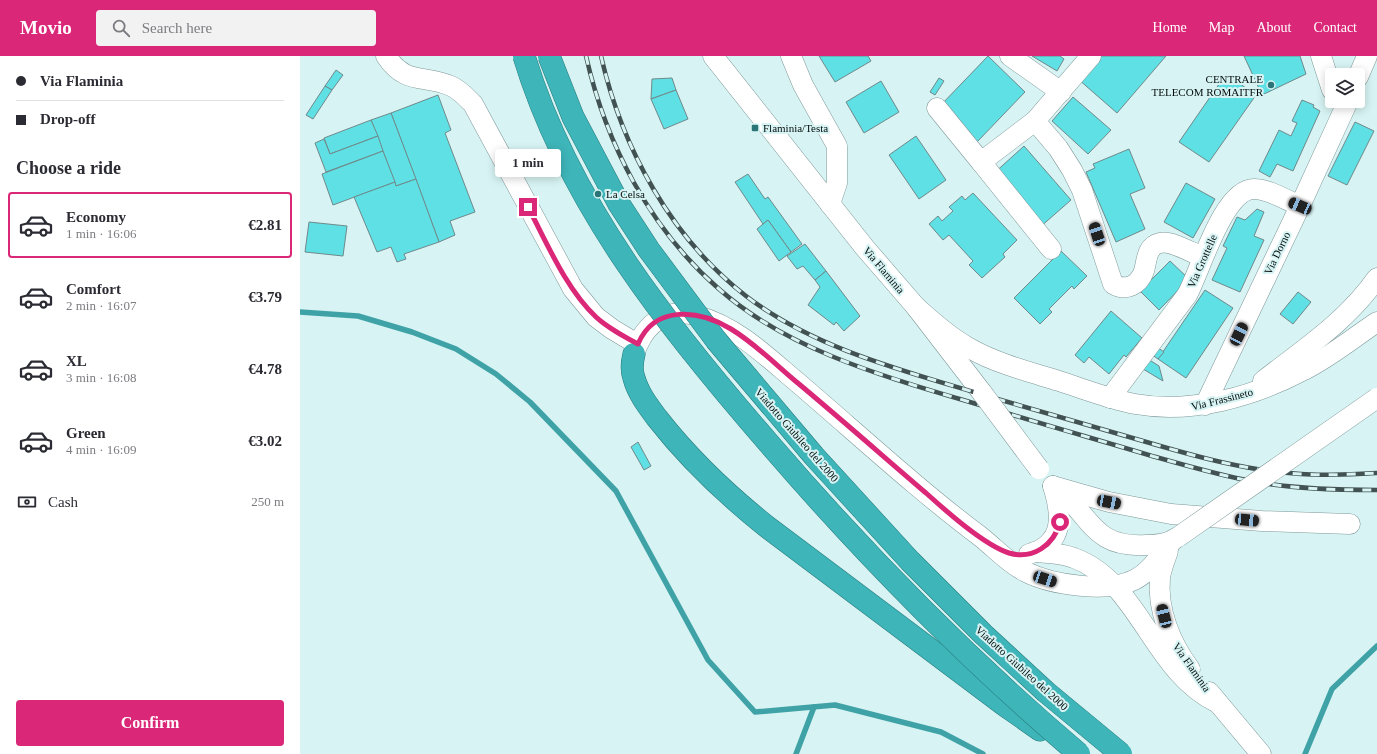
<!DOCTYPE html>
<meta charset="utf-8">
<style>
body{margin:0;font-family:"Times New Roman",serif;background:#f2f2f3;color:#2b2b33;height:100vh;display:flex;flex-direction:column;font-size:15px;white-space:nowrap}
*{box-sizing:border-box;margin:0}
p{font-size:13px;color:#7c7c81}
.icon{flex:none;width:22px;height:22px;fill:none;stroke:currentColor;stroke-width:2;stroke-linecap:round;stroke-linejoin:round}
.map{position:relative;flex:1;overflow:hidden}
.details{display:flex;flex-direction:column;background:#fff;width:300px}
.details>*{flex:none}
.banner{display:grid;align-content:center;height:88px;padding:0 16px;background:#fff}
.controls{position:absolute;left:1025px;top:12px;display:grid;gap:8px}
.controls a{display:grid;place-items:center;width:40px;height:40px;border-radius:4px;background:#fff;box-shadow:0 2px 10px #0003;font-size:20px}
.end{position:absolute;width:18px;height:18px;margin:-9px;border:5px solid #db2777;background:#fff;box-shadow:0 0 0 2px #fff}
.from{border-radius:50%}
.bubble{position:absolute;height:28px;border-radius:4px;background:#fff;box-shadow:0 2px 10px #0003;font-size:13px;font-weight:800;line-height:28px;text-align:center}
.car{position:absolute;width:12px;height:24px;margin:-12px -6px;border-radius:5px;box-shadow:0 0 3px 1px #0007;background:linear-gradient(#222 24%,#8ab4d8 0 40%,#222 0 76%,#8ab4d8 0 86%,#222 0)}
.banner b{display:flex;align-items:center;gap:14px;height:38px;font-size:15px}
.banner b+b{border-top:1px solid #e1e1e2}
.banner i{width:10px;height:10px;background:#2b2b33}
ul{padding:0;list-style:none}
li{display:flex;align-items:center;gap:12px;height:66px;margin:0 8px 6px;padding:0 8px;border:2px solid transparent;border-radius:4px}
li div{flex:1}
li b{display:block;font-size:15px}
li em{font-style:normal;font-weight:800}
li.current{border-color:#db2777}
li>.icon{width:36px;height:36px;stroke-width:1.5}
h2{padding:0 16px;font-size:18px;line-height:48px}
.pay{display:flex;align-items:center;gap:10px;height:44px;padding:0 16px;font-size:15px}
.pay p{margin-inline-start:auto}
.action{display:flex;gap:8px;margin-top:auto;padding:8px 16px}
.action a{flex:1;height:46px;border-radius:4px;background:#db2777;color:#fff;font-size:16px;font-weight:800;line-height:46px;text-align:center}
header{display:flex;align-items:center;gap:24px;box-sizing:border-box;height:56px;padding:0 20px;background:#db2777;color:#fff}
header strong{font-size:19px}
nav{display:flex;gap:22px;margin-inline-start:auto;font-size:14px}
.search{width:280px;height:36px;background:#f2f2f3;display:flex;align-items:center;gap:10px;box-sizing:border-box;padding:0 14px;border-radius:4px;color:#7c7c81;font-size:15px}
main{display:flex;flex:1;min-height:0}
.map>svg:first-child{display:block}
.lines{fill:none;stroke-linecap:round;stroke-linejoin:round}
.stream{stroke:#3fa2a6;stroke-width:5.5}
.building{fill:#5ee0e5;stroke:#70898a}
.minor-casing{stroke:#7f9899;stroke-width:21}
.highway-casing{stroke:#2a7b7d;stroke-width:23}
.minor{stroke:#fff;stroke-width:20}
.highway{stroke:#3eb5b9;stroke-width:22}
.rail-casing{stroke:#425151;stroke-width:4.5}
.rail{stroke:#d7f3f3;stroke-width:3;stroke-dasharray:9;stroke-linecap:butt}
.minor-bridge-casing{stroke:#7f9899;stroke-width:21;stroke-linecap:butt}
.highway-bridge-casing{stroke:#2a7b7d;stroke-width:23;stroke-linecap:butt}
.minor-bridge{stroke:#fff;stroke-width:20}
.highway-bridge{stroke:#3eb5b9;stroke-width:22}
.route{stroke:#db2777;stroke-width:5}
.poi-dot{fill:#2a7577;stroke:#d7f3f3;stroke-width:1.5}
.labels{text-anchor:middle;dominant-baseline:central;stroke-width:4;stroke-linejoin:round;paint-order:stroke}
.poi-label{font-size:11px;fill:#050e0e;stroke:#d7f3f3;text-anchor:start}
.street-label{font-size:11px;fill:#050e0e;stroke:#d7f3f3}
</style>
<header>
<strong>Movio</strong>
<div class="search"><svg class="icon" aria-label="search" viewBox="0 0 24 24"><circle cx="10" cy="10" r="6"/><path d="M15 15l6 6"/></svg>Search here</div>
<nav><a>Home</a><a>Map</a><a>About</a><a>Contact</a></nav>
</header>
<main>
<section class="details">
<div class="banner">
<b><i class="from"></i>Via Flaminia</b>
<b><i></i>Drop-off</b>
</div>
<h2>Choose a ride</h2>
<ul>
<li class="current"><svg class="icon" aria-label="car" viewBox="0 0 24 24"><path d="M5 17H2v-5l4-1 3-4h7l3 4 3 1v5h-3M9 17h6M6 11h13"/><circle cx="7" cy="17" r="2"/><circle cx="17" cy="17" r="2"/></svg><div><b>Economy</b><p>1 min · 16:06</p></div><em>€2.81</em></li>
<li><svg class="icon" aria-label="car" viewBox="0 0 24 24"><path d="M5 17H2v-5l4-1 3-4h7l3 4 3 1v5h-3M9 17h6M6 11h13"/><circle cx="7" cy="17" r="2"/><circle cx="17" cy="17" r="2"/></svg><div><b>Comfort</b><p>2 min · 16:07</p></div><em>€3.79</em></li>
<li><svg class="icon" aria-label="car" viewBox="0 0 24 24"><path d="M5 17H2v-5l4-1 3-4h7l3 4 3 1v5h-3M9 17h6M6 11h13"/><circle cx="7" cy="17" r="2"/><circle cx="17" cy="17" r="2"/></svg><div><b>XL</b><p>3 min · 16:08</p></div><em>€4.78</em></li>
<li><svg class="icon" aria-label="car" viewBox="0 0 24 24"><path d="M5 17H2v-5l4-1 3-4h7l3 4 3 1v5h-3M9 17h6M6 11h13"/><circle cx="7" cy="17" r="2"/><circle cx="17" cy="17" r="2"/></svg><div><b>Green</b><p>4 min · 16:09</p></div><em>€3.02</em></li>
</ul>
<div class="pay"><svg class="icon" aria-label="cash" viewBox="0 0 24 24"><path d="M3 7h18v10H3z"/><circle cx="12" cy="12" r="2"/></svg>Cash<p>250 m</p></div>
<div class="action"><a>Confirm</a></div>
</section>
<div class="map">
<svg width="1077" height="698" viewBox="0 0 1077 698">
<rect width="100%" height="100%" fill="#d7f3f3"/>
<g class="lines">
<g class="stream">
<polyline points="0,256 58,260 112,276 156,293 196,318 230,346 316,435 408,604 455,656 535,649 641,676 683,698"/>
<polyline points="496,698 514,651"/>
<polyline points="1005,698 1032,633 1077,590"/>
</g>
</g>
<g class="building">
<polygon points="519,0 568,0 571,5 535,26"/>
<polygon points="688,0 725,36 677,86 640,50"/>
<polygon points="732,0 760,0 764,3 757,15"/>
<polygon points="798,0 866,0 817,57 778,23"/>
<polygon points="944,0 1000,0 1006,18 962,39"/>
<polygon points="36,14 43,19 32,34 25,30"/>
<polygon points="926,18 956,39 909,106 879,86"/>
<polygon points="372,22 376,34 351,43 352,23"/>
<polygon points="639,22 644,25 635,39 630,36"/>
<polygon points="581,25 599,56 564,77 546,46"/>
<polygon points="25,30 32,34 13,63 6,59"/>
<polygon points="376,34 388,63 364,73 351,43"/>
<polygon points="138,39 151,74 145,77 175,156 150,165 155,179 139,186 91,57"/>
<polygon points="773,41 811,74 788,98 752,65"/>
<polygon points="1002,44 1014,49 1013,51 1020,55 993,115 977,108 970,121 959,115 979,74 991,80 997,67 992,65"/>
<polygon points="91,57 116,123 96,130 71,64"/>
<polygon points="71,64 78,80 30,98 24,82"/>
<polygon points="1055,66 1074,75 1047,129 1028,120"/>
<polygon points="78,80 83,95 26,116 15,87 24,83 30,98"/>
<polygon points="616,80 646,124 619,143 589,99"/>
<polygon points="724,90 771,144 739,172 692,119"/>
<polygon points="829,93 845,132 830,138 845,173 816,186 786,116 795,112 793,108"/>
<polygon points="83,95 95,126 33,149 22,118"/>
<polygon points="448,118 465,143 468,141 502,188 491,196 468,164 463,168 435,126"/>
<polygon points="116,123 139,186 104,198 106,203 97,206 91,191 77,196 54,141 95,126 96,130"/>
<polygon points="886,127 915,143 893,182 864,166"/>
<polygon points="673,137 717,184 703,198 705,201 682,222 669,209 673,205 649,179 643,184 629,168 638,160 642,165 653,155 649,151 662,140 665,144"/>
<polygon points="957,153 964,156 954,180 964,184 940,236 912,224 927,192 923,190 937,161 945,164"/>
<polygon points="468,164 491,196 479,205 457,173"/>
<polygon points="9,166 47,170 43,200 5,196"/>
<polygon points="505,188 526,215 515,224 503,210 497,213 487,200"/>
<polygon points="761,195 787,220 774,233 772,230 749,253 752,256 740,268 714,242"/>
<polygon points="870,205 889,223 859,254 840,235"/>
<polygon points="526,215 560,260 544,275 536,266 534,269 508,249 520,231 515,224"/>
<polygon points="905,234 933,252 886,322 858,303"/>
<polygon points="998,236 1011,246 993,268 980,258"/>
<polygon points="811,255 842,282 826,301 824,299 809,318 789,301 784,307 775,299"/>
<polygon points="857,291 864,296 858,303 851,298"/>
<polygon points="848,303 859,310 863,325 843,313"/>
<polygon points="338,386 351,410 344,414 331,391"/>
</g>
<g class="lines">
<g class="minor-casing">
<g id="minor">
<path d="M86,0C106,30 124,18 151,30C160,34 166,41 173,48L273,233L296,261L312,273L337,288"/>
<polyline points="413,0 565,192 616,251 683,338"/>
<polyline points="491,0 503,29 537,90 537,127 530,148"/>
<polyline points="710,0 761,36"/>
<polyline points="1021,0 1032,34"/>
<polyline points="1058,21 1067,0"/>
<polyline points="637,52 681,106 735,65 791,0"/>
<path d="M735,65L758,92L772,114L782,134L813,228C826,236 839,229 844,215C847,205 846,190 860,187C871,184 892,197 903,201"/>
<polyline points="681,106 751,193"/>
<path d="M616,251C633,266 651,282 671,293C698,308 730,316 759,325C784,333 809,343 835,348C892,358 953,341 1004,314C1030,301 1053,282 1077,266"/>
<path d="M334,298C344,269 365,250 398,260C437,271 466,300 497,326C558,378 617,433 681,481C696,493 709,508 726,516C752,529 808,537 834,524C850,516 860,500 871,486"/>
<path d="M963,325C1004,293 1047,265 1077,222"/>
<path d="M810,342L887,239C900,216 923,133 954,133C969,133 986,144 1000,150"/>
<polyline points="905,349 1000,150 1048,45"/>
<polyline points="753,430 809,446 871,458 962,465 1050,468"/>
<path d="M756,432C792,459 791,492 846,489C856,489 868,488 876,482"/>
<path d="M868,495C865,504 861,513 860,522C857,554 871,588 890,613"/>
<path d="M735,496C748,497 762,497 774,502C840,526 852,616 918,647"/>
<path d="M729,498C765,488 762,459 753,430"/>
<polyline points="909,636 961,698"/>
</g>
</g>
<g class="highway-casing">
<path id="highway" d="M334,298C332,306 331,314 334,322C338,337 348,350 357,362C389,403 426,438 466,470L703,648L740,674"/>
</g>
<use href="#minor" class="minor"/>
<use href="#highway" class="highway"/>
<g class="rail-casing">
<g id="rail">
<path d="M286,0C306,88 350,173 419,233C496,301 606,326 703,356C752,371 802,385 852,400C885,409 918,419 951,425C992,433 1035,434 1077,434"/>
<path d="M301,0C322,92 371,182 446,240C515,293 605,315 687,340C739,355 791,370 843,385C894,400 947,415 1001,418C1026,420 1052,418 1077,417"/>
</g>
</g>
<use href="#rail" class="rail"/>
<g class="minor-bridge-casing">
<g id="minor-bridge">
<polyline points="683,338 739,413"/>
<polyline points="878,481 1077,342"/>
</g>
</g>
<g class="highway-bridge-casing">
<g id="highway-bridge">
<path d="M224,0C269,149 371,275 472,391C567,501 668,604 779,698"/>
<polyline points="249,0 273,61 319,148 349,194 416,284 514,400 610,505 683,578 746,636 821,698"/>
</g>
</g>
<use href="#minor-bridge" class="minor-bridge"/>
<use href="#highway-bridge" class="highway-bridge"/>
</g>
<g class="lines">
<path class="route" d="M228,151C247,187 266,233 296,261C308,272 323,280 338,288C355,248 400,254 431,273C456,288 477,310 499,328C542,364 584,401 626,437C646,455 684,489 709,497C733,504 754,489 760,466"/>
</g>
<g class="poi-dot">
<circle cx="971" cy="29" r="4"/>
<rect x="451" y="68" width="8" height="8" rx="2"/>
<circle cx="298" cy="138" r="4"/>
</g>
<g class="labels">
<g class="poi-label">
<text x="963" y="23" text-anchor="end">CENTRALE<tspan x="963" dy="13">TELECOM ROMAITFR</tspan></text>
<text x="463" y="72">Flaminia/Testa</text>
<text x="306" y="138">La Celsa</text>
</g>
<g class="street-label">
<text transform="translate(977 197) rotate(-64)">Via Dorno</text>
<text transform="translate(902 205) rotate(-66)">Via Grottelle</text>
<text transform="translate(584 214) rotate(50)">Via Flaminia</text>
<text transform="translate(922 343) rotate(-14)">Via Frassineto</text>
<text transform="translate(497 379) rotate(49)">Viadotto Giubileo del 2000</text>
<text transform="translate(892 611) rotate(55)">Via Flaminia</text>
<text transform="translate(722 612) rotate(42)">Viadotto Giubileo del 2000</text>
</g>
</g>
</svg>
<div class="controls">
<a><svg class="icon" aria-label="layers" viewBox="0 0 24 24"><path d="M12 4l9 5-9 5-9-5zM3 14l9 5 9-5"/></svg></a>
</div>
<i class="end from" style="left:760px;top:466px"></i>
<i class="end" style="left:228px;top:151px"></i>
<div class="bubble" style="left:195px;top:93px;width:66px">1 min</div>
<i class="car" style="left:1000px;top:150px;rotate:293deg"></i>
<i class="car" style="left:797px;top:178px;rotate:342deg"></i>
<i class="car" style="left:939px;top:278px;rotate:26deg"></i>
<i class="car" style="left:809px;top:446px;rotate:101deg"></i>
<i class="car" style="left:947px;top:464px;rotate:95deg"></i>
<i class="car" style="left:745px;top:523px;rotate:108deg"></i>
<i class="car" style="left:864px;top:560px;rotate:346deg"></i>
</div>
</main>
